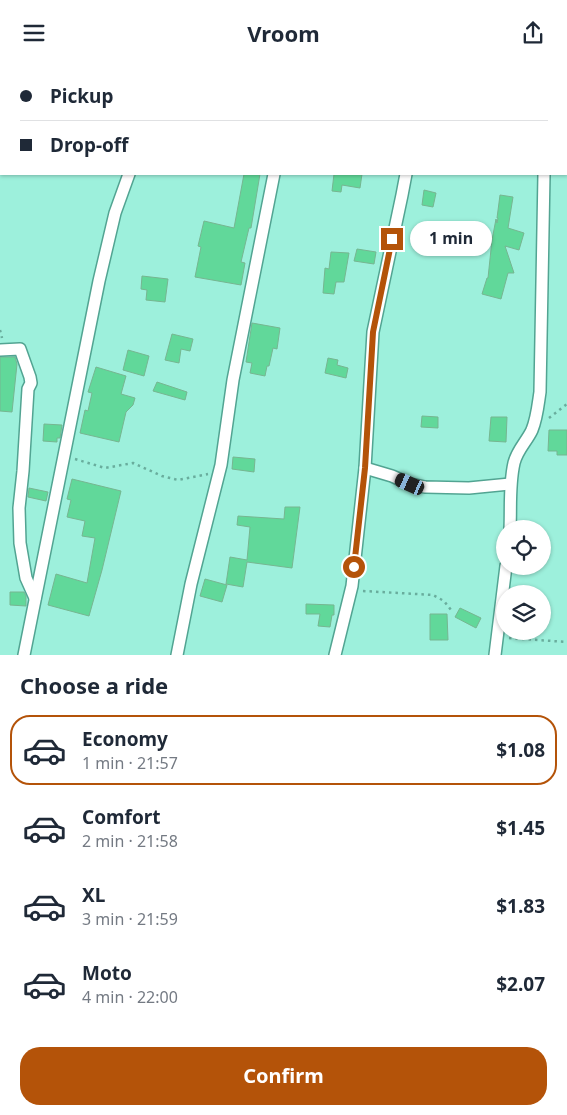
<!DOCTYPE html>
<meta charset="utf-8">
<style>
body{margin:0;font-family:"Noto Sans",sans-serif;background:#f2f2f3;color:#1f2937;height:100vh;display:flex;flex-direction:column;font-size:19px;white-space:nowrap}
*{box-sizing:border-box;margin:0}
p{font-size:16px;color:#747a83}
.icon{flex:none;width:28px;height:28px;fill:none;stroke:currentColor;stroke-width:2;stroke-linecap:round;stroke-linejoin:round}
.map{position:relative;height:590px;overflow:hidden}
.details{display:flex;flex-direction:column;background:#fff;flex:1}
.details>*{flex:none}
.hud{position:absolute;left:0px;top:0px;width:568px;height:110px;box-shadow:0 1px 4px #0004;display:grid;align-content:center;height:110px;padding:0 20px;background:#fff}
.tools{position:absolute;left:496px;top:455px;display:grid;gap:10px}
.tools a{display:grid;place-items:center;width:55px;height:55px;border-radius:50%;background:#fff;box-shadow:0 1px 4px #0004;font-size:25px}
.end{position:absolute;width:22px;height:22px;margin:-11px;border:6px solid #b45309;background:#fff;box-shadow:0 0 0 2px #fff}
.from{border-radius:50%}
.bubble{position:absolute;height:35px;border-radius:18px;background:#fff;box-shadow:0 1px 4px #0004;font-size:16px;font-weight:700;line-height:35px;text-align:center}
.car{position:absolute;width:15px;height:30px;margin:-15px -8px;border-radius:6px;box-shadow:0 0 4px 1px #0007;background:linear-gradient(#222 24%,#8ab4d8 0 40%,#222 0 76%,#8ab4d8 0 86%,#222 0)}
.hud b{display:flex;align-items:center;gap:18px;height:48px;font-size:19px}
.hud b+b{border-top:1px solid #e0e1e3}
.hud i{width:12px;height:12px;background:#1f2937}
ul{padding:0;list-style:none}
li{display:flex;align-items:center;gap:15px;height:70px;margin:0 10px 8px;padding:0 10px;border:2px solid transparent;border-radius:20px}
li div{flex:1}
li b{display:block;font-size:19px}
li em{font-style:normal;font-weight:700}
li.current{border-color:#b45309}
li>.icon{width:45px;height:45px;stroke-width:1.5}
h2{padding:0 20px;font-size:22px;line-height:60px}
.button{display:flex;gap:10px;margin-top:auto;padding:10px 20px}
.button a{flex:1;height:58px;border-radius:20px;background:#b45309;color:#fff;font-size:20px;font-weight:700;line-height:58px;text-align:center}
header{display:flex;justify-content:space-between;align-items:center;height:65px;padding:0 20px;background:#fff;font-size:22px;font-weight:700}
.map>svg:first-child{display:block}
.building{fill:#61d89a;stroke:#76b691}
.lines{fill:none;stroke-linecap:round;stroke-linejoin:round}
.minor-casing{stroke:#52a492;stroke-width:14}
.path{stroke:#69ad9d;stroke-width:2.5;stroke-dasharray:2.5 4;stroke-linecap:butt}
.minor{stroke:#fff;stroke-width:11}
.route{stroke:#b45309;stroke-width:6}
</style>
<header><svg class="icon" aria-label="menu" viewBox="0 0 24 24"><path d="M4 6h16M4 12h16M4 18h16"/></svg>Vroom<svg class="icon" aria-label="share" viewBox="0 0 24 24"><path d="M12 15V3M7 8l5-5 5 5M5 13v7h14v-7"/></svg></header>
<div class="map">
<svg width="567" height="590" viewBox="0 0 567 590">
<rect width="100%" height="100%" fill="#9df0dc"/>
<g class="building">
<polygon points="244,109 260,109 251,163 249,163 241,197 245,198 241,220 195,212 201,182 198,181 204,156 234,163"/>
<polygon points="334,109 362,109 360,123 342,120 341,127 332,126"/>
<polygon points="424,125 436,128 433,142 422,140"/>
<polygon points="500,130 513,132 508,163 524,168 519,185 505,181 514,208 508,208 501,234 482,229 487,213 488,213 492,175 496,154 497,158 498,153 497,153"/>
<polygon points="357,184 376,187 374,199 354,196"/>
<polygon points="331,187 349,188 344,217 336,217 334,229 323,228 325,203 329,204"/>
<polygon points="142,211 168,214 165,237 146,235 147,225 141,224"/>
<polygon points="252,258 280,263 277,284 273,283 269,301 267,301 265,311 250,308 252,298 246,297"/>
<polygon points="172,269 193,274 190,286 181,284 179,298 165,295"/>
<polygon points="128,285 149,291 144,311 123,305"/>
<polygon points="0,292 15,292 17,299 12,347 0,346"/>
<polygon points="328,293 338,295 337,300 348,303 346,313 325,308"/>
<polygon points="96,302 126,311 121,329 135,333 133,340 126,347 119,377 80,368 85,345 88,346 92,328 88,327"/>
<polygon points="157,317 187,327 185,335 153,326"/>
<polygon points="422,351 438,352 438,363 421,362"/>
<polygon points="491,352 507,352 506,377 489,376"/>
<polygon points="44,359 62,360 60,373 57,373 57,377 43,376"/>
<polygon points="549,365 567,365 567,390 557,390 557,386 548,386"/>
<polygon points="233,392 255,394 254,407 232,404"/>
<polygon points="72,414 121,426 102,505 89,551 48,540 56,509 87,518 95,473 82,471 85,456 67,452 71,435 67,434"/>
<polygon points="29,423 48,427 46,436 28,432"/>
<polygon points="285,442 300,442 292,503 247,497 243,522 226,519 230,492 247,495 250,462 237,460 238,451 284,454"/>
<polygon points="205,514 227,520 222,537 200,531"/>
<polygon points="10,527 24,527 26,531 26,541 10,540"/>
<polygon points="306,539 334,540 334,550 332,550 330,562 318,561 320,549 306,549"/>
<polygon points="460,543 481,553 476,563 455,552"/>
<polygon points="430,549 447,549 448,575 430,575"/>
</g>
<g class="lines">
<g class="minor-casing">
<g id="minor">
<polyline points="21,1 21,0"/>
<polyline points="147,1 147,0"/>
<polyline points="285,1 285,0"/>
<polyline points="417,1 425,0"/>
<polyline points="0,8 1,8"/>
<polyline points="566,44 567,42"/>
<polyline points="0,91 1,90"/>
<polyline points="0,285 20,284 30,312 31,318 28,324 23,406 19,443 20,478 26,513 35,533"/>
<polyline points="365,403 392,411 410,419 425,422 469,423 510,419"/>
<path d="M510,464C511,442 509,420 514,398C517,385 527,376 532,365C537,353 538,340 540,327L544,109"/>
<polyline points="24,590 99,216 115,148 129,109"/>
<polyline points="177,590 191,519 221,400 233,315 274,109"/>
<polyline points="335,590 352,521 365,403 373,267 402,130 406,109"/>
<polyline points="495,590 506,501"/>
</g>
</g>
<g class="path">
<polyline points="58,1 58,0"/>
<polyline points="0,265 2,273"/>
<polyline points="549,353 567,339"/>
<polyline points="75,394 105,403 133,398 162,411 178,415 208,409"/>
<polyline points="363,526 433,530 444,536 451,545"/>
<polyline points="509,573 567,577"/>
</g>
<use href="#minor" class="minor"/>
</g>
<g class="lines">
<polyline class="route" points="354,502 365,403 373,267 392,174"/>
</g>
</svg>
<div class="tools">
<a><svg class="icon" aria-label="locate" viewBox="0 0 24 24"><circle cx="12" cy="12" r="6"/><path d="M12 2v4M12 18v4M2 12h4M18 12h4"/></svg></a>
<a><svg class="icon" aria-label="layers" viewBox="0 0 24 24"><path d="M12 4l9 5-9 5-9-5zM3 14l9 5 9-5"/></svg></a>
</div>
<i class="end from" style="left:354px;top:502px"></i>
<i class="end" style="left:392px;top:174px"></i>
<div class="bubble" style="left:410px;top:156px;width:82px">1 min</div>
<i class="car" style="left:410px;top:419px;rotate:294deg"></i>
<div class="hud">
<b><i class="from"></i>Pickup</b>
<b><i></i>Drop-off</b>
</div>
</div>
<section class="details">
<h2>Choose a ride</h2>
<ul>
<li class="current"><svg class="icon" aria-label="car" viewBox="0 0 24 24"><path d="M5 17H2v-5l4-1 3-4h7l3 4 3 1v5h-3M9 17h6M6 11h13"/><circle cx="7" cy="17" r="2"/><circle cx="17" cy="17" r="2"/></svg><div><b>Economy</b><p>1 min · 21:57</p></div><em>$1.08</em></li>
<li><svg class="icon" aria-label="car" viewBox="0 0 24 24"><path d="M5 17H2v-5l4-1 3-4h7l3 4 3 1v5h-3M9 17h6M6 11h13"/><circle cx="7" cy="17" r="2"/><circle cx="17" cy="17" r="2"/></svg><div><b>Comfort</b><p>2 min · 21:58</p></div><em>$1.45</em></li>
<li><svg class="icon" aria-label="car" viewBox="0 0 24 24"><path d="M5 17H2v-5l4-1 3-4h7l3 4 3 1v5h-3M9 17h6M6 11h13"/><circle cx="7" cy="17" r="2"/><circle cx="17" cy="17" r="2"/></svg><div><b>XL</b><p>3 min · 21:59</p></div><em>$1.83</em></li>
<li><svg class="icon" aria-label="car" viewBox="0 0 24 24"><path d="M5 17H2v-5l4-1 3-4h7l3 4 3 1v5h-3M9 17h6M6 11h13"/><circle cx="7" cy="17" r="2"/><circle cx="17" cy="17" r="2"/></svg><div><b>Moto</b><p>4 min · 22:00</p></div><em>$2.07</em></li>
</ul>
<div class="button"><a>Confirm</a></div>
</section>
